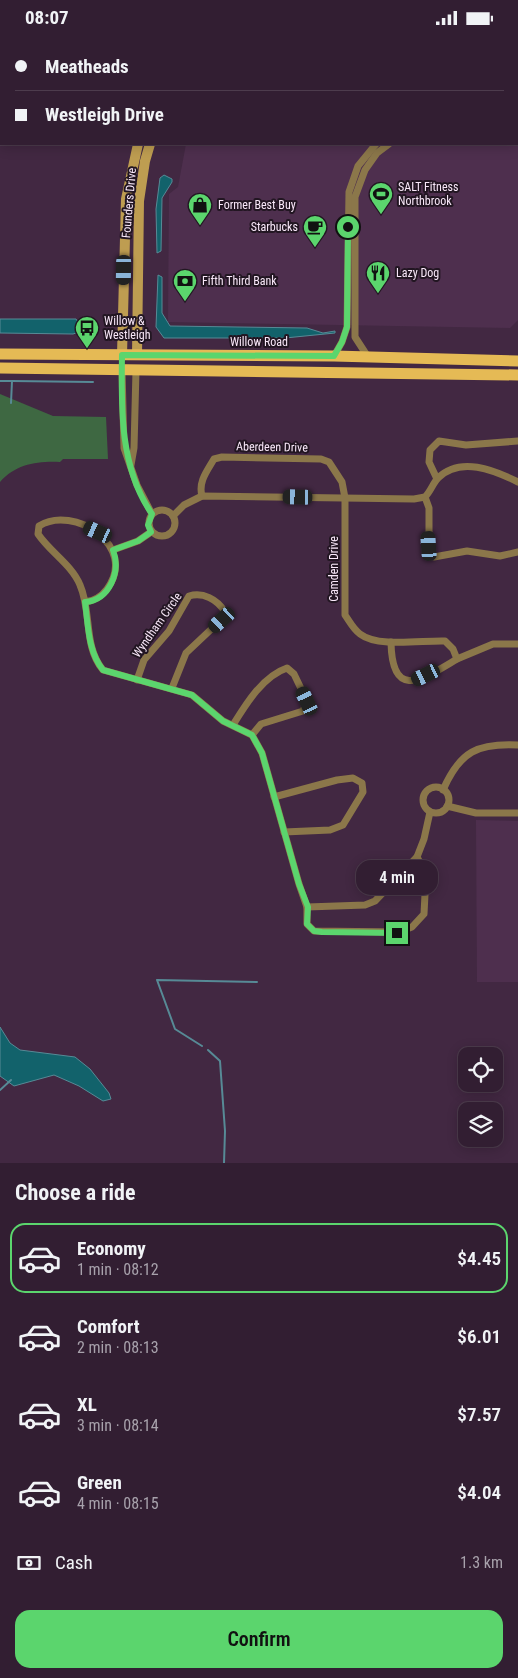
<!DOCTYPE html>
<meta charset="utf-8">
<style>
body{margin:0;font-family:"Roboto Condensed",sans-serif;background:#3a273a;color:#f1f3f6;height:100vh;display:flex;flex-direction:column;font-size:19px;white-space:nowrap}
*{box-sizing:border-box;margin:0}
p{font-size:16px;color:#a8a2ac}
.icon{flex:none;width:28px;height:28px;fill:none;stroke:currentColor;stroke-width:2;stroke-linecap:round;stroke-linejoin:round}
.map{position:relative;height:1128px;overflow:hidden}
.sheet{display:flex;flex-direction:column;background:#321e32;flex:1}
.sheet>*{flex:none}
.banner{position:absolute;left:0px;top:0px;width:519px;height:110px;box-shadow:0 2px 12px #0003,0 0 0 1px #4d3c4d;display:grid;align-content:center;height:110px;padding:0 15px;background:#321e32}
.controls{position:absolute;left:458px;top:1012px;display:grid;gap:10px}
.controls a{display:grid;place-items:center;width:45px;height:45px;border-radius:10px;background:#321e32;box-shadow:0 2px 12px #0003,0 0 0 1px #4d3c4d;font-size:25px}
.end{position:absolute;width:22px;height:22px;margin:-11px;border:6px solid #5bd56d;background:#111;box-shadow:0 0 0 2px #111}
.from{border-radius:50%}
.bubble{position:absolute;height:35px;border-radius:15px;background:#321e32;box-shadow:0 2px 12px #0003,0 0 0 1px #4d3c4d;font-size:16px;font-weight:600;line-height:35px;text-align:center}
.car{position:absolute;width:15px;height:30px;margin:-15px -8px;border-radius:6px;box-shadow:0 0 4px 1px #0007;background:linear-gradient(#222 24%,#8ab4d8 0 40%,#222 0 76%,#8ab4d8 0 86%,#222 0)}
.banner b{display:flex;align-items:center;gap:18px;height:48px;font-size:19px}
.banner b+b{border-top:1px solid #4d3c4d}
.banner i{width:12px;height:12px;background:#f1f3f6}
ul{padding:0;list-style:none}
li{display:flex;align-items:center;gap:15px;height:70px;margin:0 10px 8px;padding:0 5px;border:2px solid transparent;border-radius:15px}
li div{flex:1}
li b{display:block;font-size:19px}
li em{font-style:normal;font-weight:600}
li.current{border-color:#5bd56d}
li>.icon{width:45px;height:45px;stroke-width:1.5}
h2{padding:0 15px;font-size:22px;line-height:60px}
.pay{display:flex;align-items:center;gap:12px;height:55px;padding:0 15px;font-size:19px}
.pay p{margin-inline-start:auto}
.primary-button{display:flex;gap:10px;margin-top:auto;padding:10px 15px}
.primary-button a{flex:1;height:58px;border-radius:15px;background:#5bd56d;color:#111;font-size:20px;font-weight:600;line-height:58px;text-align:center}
.status{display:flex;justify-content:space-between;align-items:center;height:35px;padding:0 25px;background:#321e32;direction:ltr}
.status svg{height:14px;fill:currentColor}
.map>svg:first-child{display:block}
.built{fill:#4e2f4e}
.green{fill:#3e6842}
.water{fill:#12626b;stroke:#578a96}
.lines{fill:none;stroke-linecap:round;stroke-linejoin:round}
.stream{stroke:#578a96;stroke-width:2}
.minor{stroke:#8b774a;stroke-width:7}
.secondary{stroke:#be9d51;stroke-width:10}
.primary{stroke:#e5ba55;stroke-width:11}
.route{stroke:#5bd56d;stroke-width:6}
.labels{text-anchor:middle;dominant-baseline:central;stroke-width:4;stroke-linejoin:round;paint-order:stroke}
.poi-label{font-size:12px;fill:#f9e8f9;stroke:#221622;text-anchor:start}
.street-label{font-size:12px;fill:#f9e8f9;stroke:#221622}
</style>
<div class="status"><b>08:07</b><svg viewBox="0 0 49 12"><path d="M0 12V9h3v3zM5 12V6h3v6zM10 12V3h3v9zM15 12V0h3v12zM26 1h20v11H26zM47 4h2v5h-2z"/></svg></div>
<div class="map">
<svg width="518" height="1128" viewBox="0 0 518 1128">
<rect width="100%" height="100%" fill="#422842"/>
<g class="built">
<polygon points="188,0 499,0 500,1 188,1"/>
<polygon points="518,28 518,285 510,293 168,287 169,159 178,152 186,109 518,109"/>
<polygon points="476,785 518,786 518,947 477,947"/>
</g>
<path class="green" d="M0,359L53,381L106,382L108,424H63L60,427C37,426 16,429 0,447Z"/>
<g class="water">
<polygon points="164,140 172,144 172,147 162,163 161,216 157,218 156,174 160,143"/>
<polygon points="158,240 162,242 162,278 170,291 307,293 323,298 335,296 335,298 285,303 164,303 156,292"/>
<polygon points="0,284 76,284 80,290 79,297 73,299 0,298"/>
<polygon points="0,992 10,1008 20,1015 75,1022 90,1034 109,1058 111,1064 103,1066 79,1051 54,1040 14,1051 0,1041"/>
</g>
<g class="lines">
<g class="stream">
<polyline points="0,346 12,346 11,368"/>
<polyline points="12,346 93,347"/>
<polyline points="202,1011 175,994 157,945 257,947"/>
<polyline points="208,1015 220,1026 225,1096 224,1128"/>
<polyline points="0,1055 11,1045"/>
</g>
<g class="minor">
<polyline points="334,321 342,307 347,292 349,157 358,131 376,109"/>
<polyline points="368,322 355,302 355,162 365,135 377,118 389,109"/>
<polyline points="122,335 124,413 137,450 152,479"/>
<polyline points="131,430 134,413 136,335"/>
<polyline points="437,444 429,427 430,415 439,406 466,410 518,406"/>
<path d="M202,461C198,447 207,436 214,424L222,422L321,424L329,427L342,447L345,463V580C350,587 353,594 360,599C378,613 423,605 445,606L453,614L457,624L493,609H518"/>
<polyline points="425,462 429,473 429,518 434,522 467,516 500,521 518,517"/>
<circle cx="162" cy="488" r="13"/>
<path d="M173,481L184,470L202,461L414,464L425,462C431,456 433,448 438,443C460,421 494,435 518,447"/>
<polyline points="113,515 138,506 151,497"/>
<path d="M85,567C94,566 101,562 107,554C139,511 73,469 39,491L38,499C50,517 72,530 80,550C92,577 83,611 103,635L192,660L223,686L252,700L262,718L299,849L307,872V889L314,896L399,897L412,892L424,879L426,839L417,822L424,804L430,777"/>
<path d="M391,607C392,667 423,644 457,624"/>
<path d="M137,645L144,625L169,596L189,561C203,557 217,564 225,577L221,585L186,618L172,653"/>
<path d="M233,690C246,669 263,641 287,633L294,639L307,666L303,676L261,689L252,700"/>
<circle cx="436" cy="765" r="13"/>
<path d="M443,755C460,716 478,708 518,710"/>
<polyline points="274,762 337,745 353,743 362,748 363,757 343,790 330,795 284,797"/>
<polyline points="447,771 476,778 518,778"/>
<polyline points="307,872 365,870 375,866 417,822"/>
</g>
<g class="secondary">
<polyline points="161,0 161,1"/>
<polyline points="149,1 149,0"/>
<polyline points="122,320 126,164 138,109"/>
<polyline points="137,320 139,166 145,126 150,109"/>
</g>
<g class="primary">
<polyline points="0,319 334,321 518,326"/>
<polyline points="0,333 518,340"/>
</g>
</g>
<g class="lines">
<path class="route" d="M348,192L347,292L342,307L334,321L122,320C121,374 120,433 152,479L148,490L151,497L138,506L113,515C121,536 110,565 85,567C88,589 88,617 103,635L192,660L223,686L252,700L262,718L299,849L308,872L307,889L314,896L322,897L397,898"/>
</g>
<defs>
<g id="stadium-pin" transform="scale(1.25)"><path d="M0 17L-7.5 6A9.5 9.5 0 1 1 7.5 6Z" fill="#5bd56d" stroke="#221622"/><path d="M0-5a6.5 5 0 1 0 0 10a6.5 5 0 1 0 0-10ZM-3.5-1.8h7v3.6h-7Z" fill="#111"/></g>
<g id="shop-pin" transform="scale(1.25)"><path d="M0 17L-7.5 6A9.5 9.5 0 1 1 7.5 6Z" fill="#5bd56d" stroke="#221622"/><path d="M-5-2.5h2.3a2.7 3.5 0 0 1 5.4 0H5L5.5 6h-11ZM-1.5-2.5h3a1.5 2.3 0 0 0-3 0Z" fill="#111"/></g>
<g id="cafe-pin" transform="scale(1.25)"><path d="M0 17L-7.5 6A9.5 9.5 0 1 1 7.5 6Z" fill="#5bd56d" stroke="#221622"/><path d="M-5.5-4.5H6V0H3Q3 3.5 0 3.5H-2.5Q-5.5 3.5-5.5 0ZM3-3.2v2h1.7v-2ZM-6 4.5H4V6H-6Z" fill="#111"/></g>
<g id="restaurant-pin" transform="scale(1.25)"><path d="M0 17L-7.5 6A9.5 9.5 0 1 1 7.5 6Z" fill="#5bd56d" stroke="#221622"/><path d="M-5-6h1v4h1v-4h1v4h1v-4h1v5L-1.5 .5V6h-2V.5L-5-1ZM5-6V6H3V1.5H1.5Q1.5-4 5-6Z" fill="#111"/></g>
<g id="bank-pin" transform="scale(1.25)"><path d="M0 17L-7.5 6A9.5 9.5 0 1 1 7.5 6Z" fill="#5bd56d" stroke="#221622"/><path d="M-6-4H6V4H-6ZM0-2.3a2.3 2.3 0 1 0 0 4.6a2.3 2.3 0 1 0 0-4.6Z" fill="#111"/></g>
<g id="bus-pin" transform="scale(1.25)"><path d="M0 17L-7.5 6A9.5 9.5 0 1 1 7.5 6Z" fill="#5bd56d" stroke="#221622"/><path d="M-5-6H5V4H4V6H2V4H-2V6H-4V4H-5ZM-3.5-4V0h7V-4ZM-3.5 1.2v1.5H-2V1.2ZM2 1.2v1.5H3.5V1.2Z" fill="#111"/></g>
</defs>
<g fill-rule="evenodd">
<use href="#stadium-pin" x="381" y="159"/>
<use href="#shop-pin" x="200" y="170"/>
<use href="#cafe-pin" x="315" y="192"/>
<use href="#restaurant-pin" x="378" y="238"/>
<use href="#bank-pin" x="185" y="246"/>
<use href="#bus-pin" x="87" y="293"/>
</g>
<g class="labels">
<g class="poi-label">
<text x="398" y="152">SALT Fitness<tspan x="398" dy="14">Northbrook</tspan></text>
<text x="218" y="170">Former Best Buy</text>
<text x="298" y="192" text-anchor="end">Starbucks</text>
<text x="396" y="238">Lazy Dog</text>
<text x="202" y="246">Fifth Third Bank</text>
<text x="104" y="286">Willow &amp;<tspan x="104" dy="14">Westleigh</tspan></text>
</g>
<g class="street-label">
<text transform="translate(129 168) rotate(-85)">Founders Drive</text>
<text x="259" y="307">Willow Road</text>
<text transform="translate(272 412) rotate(1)">Aberdeen Drive</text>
<text transform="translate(334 534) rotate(-90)">Camden Drive</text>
<text transform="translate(157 590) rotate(-55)">Wyndham Circle</text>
</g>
</g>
</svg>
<div class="controls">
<a><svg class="icon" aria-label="locate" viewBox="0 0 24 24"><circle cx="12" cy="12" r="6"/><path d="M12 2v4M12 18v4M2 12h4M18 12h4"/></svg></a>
<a><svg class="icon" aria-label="layers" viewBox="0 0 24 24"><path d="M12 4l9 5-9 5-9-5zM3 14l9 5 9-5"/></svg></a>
</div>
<i class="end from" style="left:348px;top:192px"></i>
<i class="end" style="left:397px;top:898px"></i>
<div class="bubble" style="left:356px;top:825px;width:82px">4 min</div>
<i class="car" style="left:124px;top:235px;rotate:181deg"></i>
<i class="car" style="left:298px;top:462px;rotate:271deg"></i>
<i class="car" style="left:98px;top:497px;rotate:294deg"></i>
<i class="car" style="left:429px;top:511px;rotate:356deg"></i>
<i class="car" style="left:222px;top:585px;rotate:228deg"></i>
<i class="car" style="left:426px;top:640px;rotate:244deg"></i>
<i class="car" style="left:307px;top:666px;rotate:335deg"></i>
<div class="banner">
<b><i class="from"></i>Meatheads</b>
<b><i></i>Westleigh Drive</b>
</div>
</div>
<section class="sheet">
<h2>Choose a ride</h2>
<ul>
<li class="current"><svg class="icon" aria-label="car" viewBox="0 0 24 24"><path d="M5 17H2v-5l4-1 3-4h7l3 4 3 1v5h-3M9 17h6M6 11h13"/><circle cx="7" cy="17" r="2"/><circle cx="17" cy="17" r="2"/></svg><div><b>Economy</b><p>1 min · 08:12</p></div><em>$4.45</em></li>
<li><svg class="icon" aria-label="car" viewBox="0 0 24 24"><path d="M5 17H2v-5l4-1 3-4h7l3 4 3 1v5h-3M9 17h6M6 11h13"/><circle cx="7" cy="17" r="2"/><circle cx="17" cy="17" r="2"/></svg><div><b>Comfort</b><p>2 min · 08:13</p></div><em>$6.01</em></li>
<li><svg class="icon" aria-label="car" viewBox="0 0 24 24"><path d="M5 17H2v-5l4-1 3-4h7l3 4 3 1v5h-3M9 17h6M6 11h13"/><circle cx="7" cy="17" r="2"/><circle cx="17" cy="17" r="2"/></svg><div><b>XL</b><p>3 min · 08:14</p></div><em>$7.57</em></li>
<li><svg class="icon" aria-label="car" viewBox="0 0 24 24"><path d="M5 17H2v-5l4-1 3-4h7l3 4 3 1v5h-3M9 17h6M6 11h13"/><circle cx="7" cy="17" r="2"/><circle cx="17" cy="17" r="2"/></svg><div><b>Green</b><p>4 min · 08:15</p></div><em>$4.04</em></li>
</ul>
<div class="pay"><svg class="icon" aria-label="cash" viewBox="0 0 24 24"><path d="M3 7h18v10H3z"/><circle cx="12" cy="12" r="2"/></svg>Cash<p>1.3 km</p></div>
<div class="primary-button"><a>Confirm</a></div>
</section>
